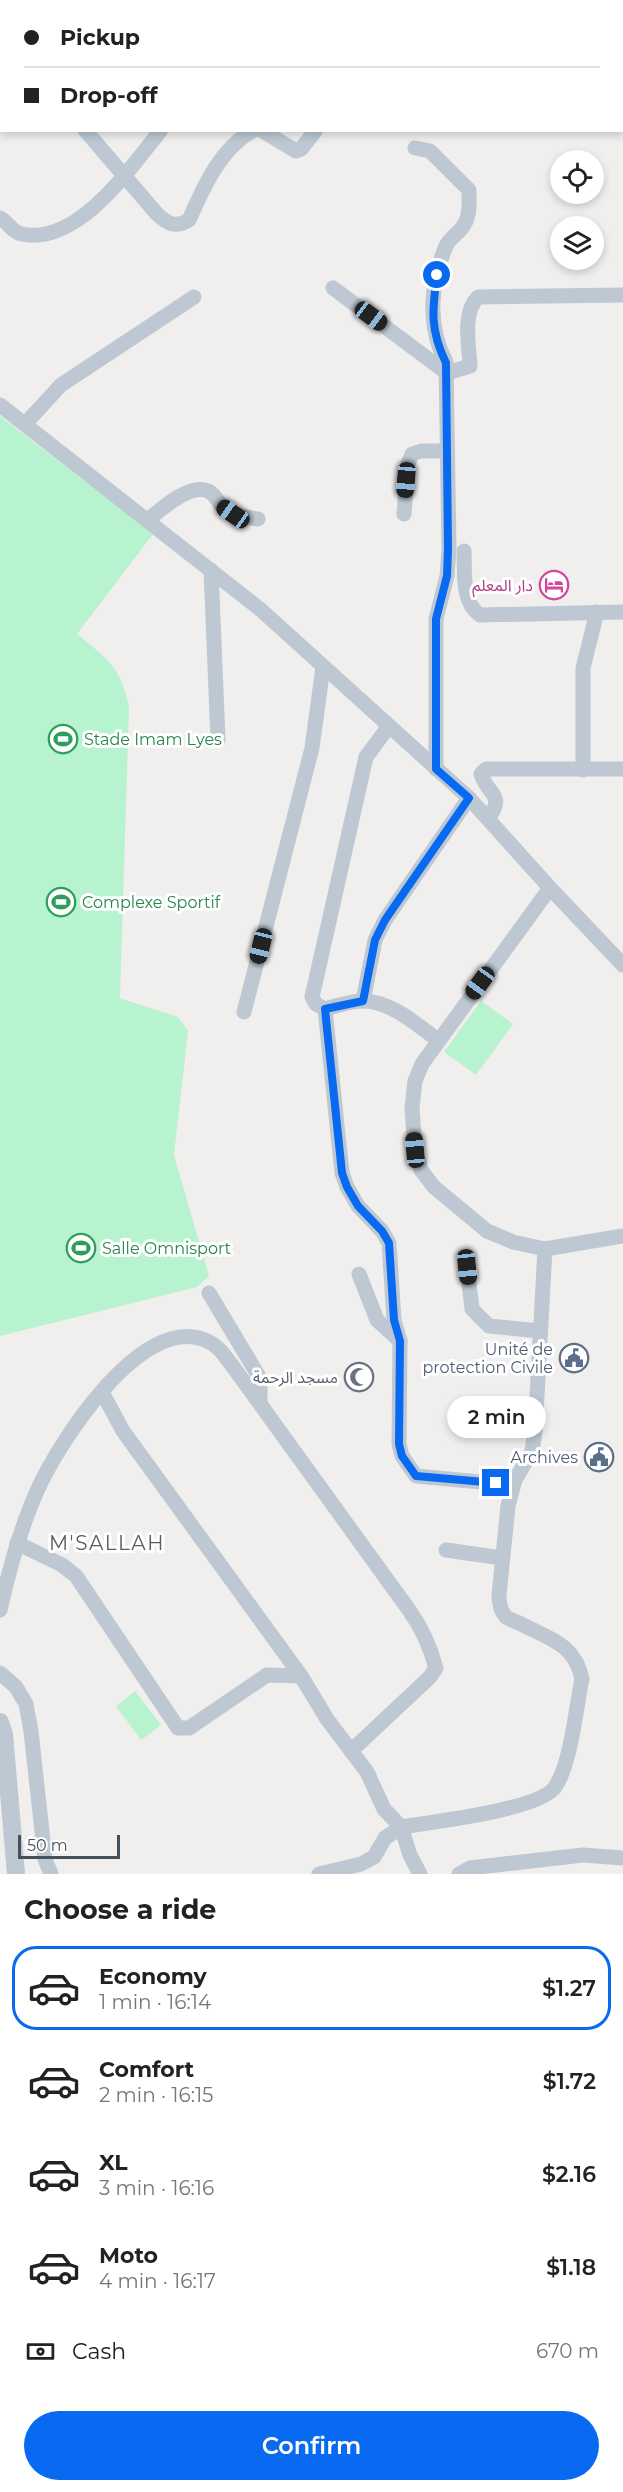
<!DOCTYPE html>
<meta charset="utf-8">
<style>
body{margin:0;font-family:Montserrat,"Noto Sans Arabic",sans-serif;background:#f2f2f2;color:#222;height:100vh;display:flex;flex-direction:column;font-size:22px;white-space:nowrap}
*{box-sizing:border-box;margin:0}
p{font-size:20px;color:#767676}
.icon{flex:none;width:33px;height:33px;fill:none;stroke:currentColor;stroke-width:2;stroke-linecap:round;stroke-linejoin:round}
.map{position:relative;height:1874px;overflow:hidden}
.details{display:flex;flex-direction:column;background:#fff;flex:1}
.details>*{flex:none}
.guide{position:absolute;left:0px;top:0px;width:624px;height:132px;box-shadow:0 3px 9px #0003;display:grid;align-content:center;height:132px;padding:0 24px;background:#fff}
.fabs{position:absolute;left:550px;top:150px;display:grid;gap:12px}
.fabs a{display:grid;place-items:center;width:54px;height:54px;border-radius:50%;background:#fff;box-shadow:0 3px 9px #0003;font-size:30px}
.scale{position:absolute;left:18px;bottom:15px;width:102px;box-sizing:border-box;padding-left:6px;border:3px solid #44515d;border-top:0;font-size:16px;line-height:21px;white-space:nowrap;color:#44515d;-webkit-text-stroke:4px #fff;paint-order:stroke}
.end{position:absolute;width:27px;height:27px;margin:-14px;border:8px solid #0869f1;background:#fff;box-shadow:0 0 0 3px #fff}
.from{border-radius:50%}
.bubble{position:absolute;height:42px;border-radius:21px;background:#fff;box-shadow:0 3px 9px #0003;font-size:20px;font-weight:600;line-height:42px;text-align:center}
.car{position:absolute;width:18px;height:36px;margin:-18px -9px;border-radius:8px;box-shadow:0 0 4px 2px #0007;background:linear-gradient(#222 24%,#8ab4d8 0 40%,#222 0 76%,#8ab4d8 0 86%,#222 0)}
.guide b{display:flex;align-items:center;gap:21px;height:57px;font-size:22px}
.guide b+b{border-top:2px solid #e0e0e0}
.guide i{width:15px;height:15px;background:#222}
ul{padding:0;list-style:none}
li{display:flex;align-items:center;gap:18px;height:84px;margin:0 12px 9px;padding:0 12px;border:3px solid transparent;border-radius:24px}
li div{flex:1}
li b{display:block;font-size:22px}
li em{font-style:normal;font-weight:600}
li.selected{border-color:#0869f1}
li>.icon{width:54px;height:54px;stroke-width:1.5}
h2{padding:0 24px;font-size:27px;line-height:72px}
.pay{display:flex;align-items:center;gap:15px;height:66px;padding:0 24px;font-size:22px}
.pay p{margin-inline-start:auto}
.action{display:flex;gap:12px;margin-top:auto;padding:12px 24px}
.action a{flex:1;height:69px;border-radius:36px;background:#0869f1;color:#fff;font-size:24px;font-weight:600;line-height:69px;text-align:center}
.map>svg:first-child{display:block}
.green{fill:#b8f3d0}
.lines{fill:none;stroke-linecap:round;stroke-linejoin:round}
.minor{stroke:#bdc8d2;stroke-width:15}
.tertiary{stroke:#bdc8d2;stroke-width:18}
.route{stroke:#0869f1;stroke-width:8}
.labels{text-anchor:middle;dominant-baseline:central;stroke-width:6;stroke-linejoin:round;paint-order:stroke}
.hotel-label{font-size:16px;fill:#b23c85;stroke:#fff;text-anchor:end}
.leisure-label{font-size:16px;fill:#27864d;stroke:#fff;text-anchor:start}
.service-label{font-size:16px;fill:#4e5e75;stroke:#fff;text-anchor:end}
.worship-label{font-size:16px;fill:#5b616d;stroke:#fff;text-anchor:end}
.quarter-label{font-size:20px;letter-spacing:1.5px;fill:#5a5e64;stroke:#fff}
</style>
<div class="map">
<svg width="623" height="1874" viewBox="0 0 623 1874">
<rect width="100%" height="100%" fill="#f1eeee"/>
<g class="green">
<path d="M0,416L153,534L77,634C108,660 120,665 129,707L120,998L178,1017L188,1031L174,1155L209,1276L197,1287L0,1336Z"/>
<polygon points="481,1001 513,1024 476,1075 444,1052"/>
<polygon points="135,1691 161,1725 141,1740 116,1706"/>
</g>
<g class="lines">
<g class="minor">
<polyline points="75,2 76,0"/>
<polyline points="269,2 270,0"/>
<path d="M85,130L157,214C168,224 175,228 189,220C203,188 221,147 254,130"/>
<polyline points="261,130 296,151 301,149 316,130"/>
<path d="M415,148L430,151L469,190C469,203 471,218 461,229C456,235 449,239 446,246C430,284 427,326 446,362L449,549L447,576L436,619V769"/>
<path d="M0,218C8,222 13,233 22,234C78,246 131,167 161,130"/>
<path d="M333,288L447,373L470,366C469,345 462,313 478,297L623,295"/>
<polyline points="0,405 261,610 469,798 550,888 623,965"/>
<polyline points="25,424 61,385 194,297"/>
<polyline points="404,514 408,464 412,454 421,451 447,451"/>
<path d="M148,520C161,509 192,481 210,492C215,495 218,502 222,506C232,515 245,517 258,519"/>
<path d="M464,551C465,572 461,602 480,615L623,612"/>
<polyline points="211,570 218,740"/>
<path d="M389,726L366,757L312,997L316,1004L325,1009C337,1006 350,1001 362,1001C390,1000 417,1025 438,1040"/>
<polyline points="583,770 583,668 597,612"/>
<path d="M488,819C506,794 488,796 481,774L486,769H623"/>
<polyline points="550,888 422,1064 415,1081 412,1108 415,1150 421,1170 434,1187 487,1231 513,1242 545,1249 623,1236"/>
<polyline points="363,1001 375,940 385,920 469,798"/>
<polyline points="325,1009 342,1173 347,1187 358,1206 382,1231 389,1243 394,1320 400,1341 399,1444 402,1456 416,1476 513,1485"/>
<polyline points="244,1012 312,748 323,667"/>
<polyline points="467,1267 472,1309 489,1326 540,1331"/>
<polyline points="359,1274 377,1320 400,1341"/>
<polyline points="209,1293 258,1375 260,1384 260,1403"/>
<polyline points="102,1392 123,1431 301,1676 327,1719 367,1772 384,1809 401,1827 410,1855 420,1874"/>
<polyline points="17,1543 62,1565 76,1576 178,1728 189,1728 267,1675 301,1676"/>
<polyline points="446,1550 502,1558"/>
<path d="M0,1610C9,1570 20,1529 37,1491C59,1442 141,1314 205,1340C219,1345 226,1358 234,1368L409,1610C422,1628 430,1646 436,1668L430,1677L351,1751"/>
<polyline points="0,1673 16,1687 26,1704 31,1731 45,1859 51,1874"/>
<path d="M319,1874L361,1864L374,1857L385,1838L401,1827C431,1822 540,1810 555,1787C571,1764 576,1707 582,1679C575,1645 551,1639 523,1625C518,1622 510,1620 506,1617C500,1611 499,1603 499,1595L508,1506L515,1480L532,1451L535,1432L545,1249"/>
<polyline points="459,1874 470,1868 583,1855 623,1858"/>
</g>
<polyline class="tertiary" points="0,1722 4,1734 16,1874"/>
</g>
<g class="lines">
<path class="route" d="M437,275C432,310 430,330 446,363L448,549L447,576L436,619V769L469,798L385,920L375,940L363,1001L325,1009L342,1173L347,1187L358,1206L382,1231L389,1243L394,1320L400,1341L399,1444L402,1456L416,1476L496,1483"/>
</g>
<defs>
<g id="hotel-ring" transform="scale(1.5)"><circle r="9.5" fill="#fff" stroke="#d1479c" stroke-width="1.5"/><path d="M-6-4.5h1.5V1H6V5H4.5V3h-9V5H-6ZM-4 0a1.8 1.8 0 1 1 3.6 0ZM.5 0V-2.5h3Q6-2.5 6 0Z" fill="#d1479c"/></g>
<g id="stadium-ring" transform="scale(1.5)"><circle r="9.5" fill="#fff" stroke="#2e9e5b" stroke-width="1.5"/><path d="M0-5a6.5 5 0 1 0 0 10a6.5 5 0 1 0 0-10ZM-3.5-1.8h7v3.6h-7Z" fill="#2e9e5b"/></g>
<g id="civic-ring" transform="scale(1.5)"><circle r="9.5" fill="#fff" stroke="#5c6f8a" stroke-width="1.5"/><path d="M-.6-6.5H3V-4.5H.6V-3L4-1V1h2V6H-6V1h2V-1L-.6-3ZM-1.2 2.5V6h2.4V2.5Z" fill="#5c6f8a"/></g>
<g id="mosque-ring" transform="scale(1.5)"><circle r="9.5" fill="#fff" stroke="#6b7280" stroke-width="1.5"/><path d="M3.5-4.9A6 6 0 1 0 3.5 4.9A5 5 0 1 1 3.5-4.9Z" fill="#6b7280"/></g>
</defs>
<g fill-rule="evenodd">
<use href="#hotel-ring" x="554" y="585"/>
<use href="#stadium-ring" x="63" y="739"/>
<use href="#stadium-ring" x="61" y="902"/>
<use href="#stadium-ring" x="81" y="1248"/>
<use href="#civic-ring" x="574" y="1358"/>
<use href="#mosque-ring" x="359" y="1377"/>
<use href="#civic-ring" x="599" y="1457"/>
</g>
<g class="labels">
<g class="hotel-label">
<text x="533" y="585">دار المعلم</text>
</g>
<g class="leisure-label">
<text x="84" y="739">Stade Imam Lyes</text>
<text x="82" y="902">Complexe Sportif</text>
<text x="102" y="1248">Salle Omnisport</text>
</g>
<g class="service-label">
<text x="553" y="1349">Unité de<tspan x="553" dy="18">protection Civile</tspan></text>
<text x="578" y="1457">Archives</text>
</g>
<g class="worship-label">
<text x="338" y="1377">مسجد الرحمة</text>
</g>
<g class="quarter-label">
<text x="107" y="1543">M'SALLAH</text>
</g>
</g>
</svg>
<div class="fabs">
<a><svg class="icon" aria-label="locate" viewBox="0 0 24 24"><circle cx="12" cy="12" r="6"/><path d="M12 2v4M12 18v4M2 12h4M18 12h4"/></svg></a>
<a><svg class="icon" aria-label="layers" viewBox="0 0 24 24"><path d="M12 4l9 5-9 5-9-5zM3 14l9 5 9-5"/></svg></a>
</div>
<div class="scale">50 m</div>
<i class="end from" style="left:437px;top:275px"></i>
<i class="end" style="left:496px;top:1483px"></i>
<div class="bubble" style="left:447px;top:1396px;width:99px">2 min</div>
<i class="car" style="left:371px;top:316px;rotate:127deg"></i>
<i class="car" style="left:406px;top:480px;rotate:185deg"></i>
<i class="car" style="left:233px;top:514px;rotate:305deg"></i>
<i class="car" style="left:261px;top:946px;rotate:194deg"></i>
<i class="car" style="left:480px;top:983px;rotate:216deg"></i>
<i class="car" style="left:415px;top:1150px;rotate:355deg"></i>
<i class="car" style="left:467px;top:1267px;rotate:174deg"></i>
<div class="guide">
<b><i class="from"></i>Pickup</b>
<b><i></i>Drop-off</b>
</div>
</div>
<section class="details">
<h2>Choose a ride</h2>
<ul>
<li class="selected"><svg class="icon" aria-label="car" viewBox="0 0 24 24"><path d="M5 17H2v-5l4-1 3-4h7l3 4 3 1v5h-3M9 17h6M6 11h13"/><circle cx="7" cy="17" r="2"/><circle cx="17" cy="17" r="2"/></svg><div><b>Economy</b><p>1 min · 16:14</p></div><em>$1.27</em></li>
<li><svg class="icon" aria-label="car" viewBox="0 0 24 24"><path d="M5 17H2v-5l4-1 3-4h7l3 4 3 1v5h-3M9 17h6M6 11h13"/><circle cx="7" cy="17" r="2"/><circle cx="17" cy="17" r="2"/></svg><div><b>Comfort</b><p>2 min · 16:15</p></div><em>$1.72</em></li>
<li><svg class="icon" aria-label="car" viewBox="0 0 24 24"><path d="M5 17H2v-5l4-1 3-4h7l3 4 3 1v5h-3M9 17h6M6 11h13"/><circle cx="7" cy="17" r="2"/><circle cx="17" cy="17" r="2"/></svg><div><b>XL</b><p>3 min · 16:16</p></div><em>$2.16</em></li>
<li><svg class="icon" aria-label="car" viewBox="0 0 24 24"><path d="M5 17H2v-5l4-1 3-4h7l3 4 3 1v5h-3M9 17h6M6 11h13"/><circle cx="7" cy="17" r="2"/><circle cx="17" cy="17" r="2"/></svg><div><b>Moto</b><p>4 min · 16:17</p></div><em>$1.18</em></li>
</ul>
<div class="pay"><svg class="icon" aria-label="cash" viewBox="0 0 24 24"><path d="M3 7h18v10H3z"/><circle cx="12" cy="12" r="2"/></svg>Cash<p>670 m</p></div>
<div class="action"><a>Confirm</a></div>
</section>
